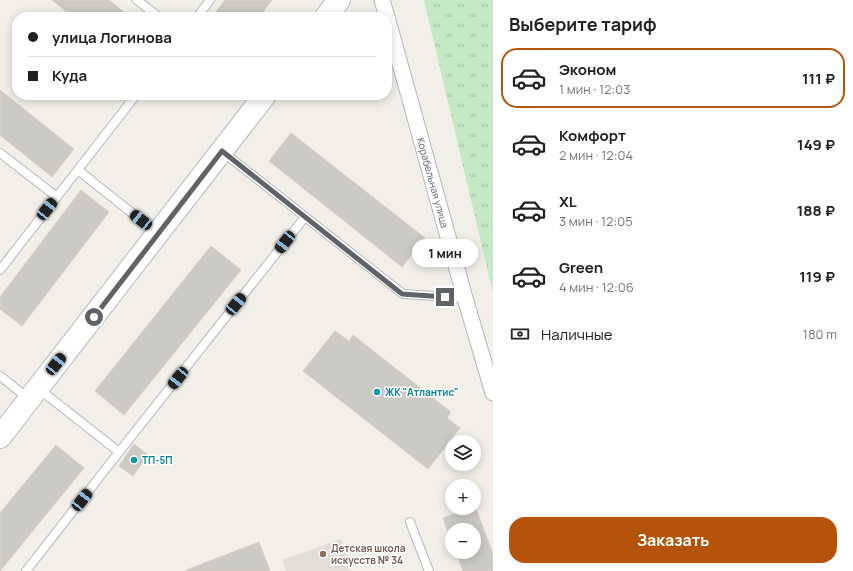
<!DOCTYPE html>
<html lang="ru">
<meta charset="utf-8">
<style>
body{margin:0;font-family:Manrope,sans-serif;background:#f6f6f6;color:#202124;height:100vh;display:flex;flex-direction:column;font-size:15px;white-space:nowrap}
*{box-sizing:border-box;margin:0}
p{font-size:13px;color:#757577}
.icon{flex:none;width:22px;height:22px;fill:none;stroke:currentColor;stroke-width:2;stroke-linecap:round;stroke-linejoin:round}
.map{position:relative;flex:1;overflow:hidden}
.details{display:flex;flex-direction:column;background:#fff;width:360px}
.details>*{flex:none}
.banner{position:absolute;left:12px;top:12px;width:380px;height:88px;border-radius:16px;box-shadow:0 2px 10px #0003;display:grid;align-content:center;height:88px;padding:0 16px;background:#fff}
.fabs{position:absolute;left:445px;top:435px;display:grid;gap:8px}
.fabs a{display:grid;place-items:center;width:36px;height:36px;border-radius:50%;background:#fff;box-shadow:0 2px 10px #0003;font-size:20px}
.end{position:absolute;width:18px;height:18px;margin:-9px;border:5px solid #5f6368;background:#fff;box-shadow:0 0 0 2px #fff}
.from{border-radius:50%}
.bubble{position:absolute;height:28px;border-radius:14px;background:#fff;box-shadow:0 2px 10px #0003;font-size:13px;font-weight:700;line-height:28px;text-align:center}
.car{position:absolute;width:12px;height:24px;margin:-12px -6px;border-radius:5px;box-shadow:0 0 3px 1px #0007;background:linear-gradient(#222 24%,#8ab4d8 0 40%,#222 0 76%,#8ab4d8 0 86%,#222 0)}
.banner b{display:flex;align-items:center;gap:14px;height:38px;font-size:15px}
.banner b+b{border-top:1px solid #e0e0e0}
.banner i{width:10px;height:10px;background:#202124}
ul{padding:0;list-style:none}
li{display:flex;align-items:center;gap:12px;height:60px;margin:0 8px 6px;padding:0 8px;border:2px solid transparent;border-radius:16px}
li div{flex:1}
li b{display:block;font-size:15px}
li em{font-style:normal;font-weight:700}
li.current{border-color:#b45309}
li>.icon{width:36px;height:36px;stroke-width:1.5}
h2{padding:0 16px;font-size:18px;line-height:48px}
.pay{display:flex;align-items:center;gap:10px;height:44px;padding:0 16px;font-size:15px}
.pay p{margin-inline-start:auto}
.button{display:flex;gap:8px;margin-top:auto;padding:8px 16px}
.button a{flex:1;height:46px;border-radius:16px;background:#b45309;color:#fff;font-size:16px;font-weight:700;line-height:46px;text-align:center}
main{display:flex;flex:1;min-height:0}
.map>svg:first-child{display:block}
.education{fill:#e1ded6}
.park{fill:url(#park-tufts)}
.building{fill:#cccac5;stroke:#d6d1c6}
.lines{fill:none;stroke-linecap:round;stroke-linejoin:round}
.lane-casing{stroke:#b5b8bc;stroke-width:10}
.street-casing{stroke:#b5b8bc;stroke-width:17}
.secondary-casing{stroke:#b6babf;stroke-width:24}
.lane{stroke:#fff;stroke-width:8}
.street{stroke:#fff;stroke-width:15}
.secondary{stroke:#fff;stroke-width:22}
.route{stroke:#5f6368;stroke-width:5}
.culture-dot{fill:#0f9aa8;stroke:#fff;stroke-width:1.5}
.education-dot{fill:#8d6e63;stroke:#fff;stroke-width:1.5}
.labels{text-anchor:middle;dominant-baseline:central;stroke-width:3;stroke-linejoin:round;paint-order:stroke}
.street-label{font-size:10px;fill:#5f6368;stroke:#fff}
.culture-label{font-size:10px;font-weight:bold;fill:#0d838f;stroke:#fff;text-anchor:start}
.education-label{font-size:10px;font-weight:bold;fill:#785e54;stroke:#fff;text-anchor:start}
</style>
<main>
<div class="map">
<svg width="493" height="571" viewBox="0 0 493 571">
<defs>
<pattern id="park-tufts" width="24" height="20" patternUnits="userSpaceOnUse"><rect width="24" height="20" fill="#c5e8c5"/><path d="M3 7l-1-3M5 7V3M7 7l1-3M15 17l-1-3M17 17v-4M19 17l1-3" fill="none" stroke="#a3c0a4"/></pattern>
</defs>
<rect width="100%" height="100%" fill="#f1efe8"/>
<polygon class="education" points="341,539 352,571 286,571 282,560"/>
<polygon class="park" points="424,0 493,0 493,293"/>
<g class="building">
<polygon points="52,0 109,0 130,17 73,17"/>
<polygon points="225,0 272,0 259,17 212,17"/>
<polygon points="0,90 74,149 52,177 0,135"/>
<polygon points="291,133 425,238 402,267 269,161"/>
<polygon points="81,190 109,212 22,326 0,309 0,297"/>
<polygon points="211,246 241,270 124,415 95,391"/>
<polygon points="335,331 349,341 353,335 451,412 447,418 460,428 428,469 303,371"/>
<polygon points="134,444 148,455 133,476 119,466"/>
<polygon points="56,445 84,468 0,571 0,513"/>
<polygon points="474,506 475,506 493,554 493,571 463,571 456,552 474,552 474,530 452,530 452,543 443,518 469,508 474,508"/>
<polygon points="259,542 270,571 186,571 186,570"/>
</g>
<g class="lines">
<g class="lane-casing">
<g id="lane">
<polyline points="137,0 159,17"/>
<polyline points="197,17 210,0"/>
<polyline points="223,152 403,294 465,298"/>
<polyline points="0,153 57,197"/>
<polyline points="78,170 157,233"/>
<polyline points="0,270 136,95"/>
<polyline points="0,376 29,399"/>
<polyline points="119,452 305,217"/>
<polyline points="410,522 429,571"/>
<polyline points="26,571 119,452 39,389"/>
</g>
</g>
<g class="street-casing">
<g id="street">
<polyline points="382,0 387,17"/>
<path id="s1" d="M387,17L465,298L493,393"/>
</g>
</g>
<g class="secondary-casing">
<g id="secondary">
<polyline points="326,17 339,0"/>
<polyline points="0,437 265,95"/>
</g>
</g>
<use href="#lane" class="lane"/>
<use href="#street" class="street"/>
<use href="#secondary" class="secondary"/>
</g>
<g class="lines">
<polyline class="route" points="94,317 222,151 402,294 445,297"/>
</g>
<g class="culture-dot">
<circle cx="377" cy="392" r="4"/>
<circle cx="134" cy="460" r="4"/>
</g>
<circle class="education-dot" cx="323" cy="554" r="4"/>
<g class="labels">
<g class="street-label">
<text stroke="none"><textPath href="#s1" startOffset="172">Корабельная улица</textPath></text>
</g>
<g class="culture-label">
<text x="385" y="392">ЖК "Атлантис"</text>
<text x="142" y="460">ТП-5П</text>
</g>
<g class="education-label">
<text x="331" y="548">Детская школа<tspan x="331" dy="12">искусств № 34</tspan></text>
</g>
</g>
</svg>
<div class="fabs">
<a><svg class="icon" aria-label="layers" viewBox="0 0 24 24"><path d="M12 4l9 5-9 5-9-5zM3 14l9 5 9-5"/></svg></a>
<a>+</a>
<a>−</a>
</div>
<i class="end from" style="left:94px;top:317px"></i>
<i class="end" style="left:445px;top:297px"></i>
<div class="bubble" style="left:412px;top:239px;width:66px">1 мин</div>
<i class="car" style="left:47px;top:209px;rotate:38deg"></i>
<i class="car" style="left:141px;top:220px;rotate:308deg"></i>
<i class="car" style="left:285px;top:242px;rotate:218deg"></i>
<i class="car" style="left:236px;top:304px;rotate:39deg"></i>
<i class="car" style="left:56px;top:364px;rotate:38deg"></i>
<i class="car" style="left:178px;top:378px;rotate:218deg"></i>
<i class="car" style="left:82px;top:500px;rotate:38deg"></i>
<div class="banner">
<b><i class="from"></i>улица Логинова</b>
<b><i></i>Куда</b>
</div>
</div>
<section class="details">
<h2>Выберите тариф</h2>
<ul>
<li class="current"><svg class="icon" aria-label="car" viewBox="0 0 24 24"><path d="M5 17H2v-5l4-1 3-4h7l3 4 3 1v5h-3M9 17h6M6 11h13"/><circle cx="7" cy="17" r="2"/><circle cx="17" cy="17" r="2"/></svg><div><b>Эконом</b><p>1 мин · 12:03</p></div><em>111 ₽</em></li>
<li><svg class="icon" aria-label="car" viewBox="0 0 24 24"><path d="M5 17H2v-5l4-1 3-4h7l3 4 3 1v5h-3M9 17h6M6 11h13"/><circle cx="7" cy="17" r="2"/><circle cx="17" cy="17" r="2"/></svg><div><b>Комфорт</b><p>2 мин · 12:04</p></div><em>149 ₽</em></li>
<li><svg class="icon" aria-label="car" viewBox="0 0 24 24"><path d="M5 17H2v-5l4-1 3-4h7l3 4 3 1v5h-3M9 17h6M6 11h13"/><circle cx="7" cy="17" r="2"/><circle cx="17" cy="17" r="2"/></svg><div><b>XL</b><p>3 мин · 12:05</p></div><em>188 ₽</em></li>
<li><svg class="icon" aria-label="car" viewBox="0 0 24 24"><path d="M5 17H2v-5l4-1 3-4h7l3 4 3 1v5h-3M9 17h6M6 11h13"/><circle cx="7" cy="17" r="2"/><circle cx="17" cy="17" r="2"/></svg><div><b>Green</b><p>4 мин · 12:06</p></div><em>119 ₽</em></li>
</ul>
<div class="pay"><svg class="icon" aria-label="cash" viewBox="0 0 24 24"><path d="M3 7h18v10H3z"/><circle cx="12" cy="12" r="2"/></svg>Наличные<p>180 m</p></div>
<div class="button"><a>Заказать</a></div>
</section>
</main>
